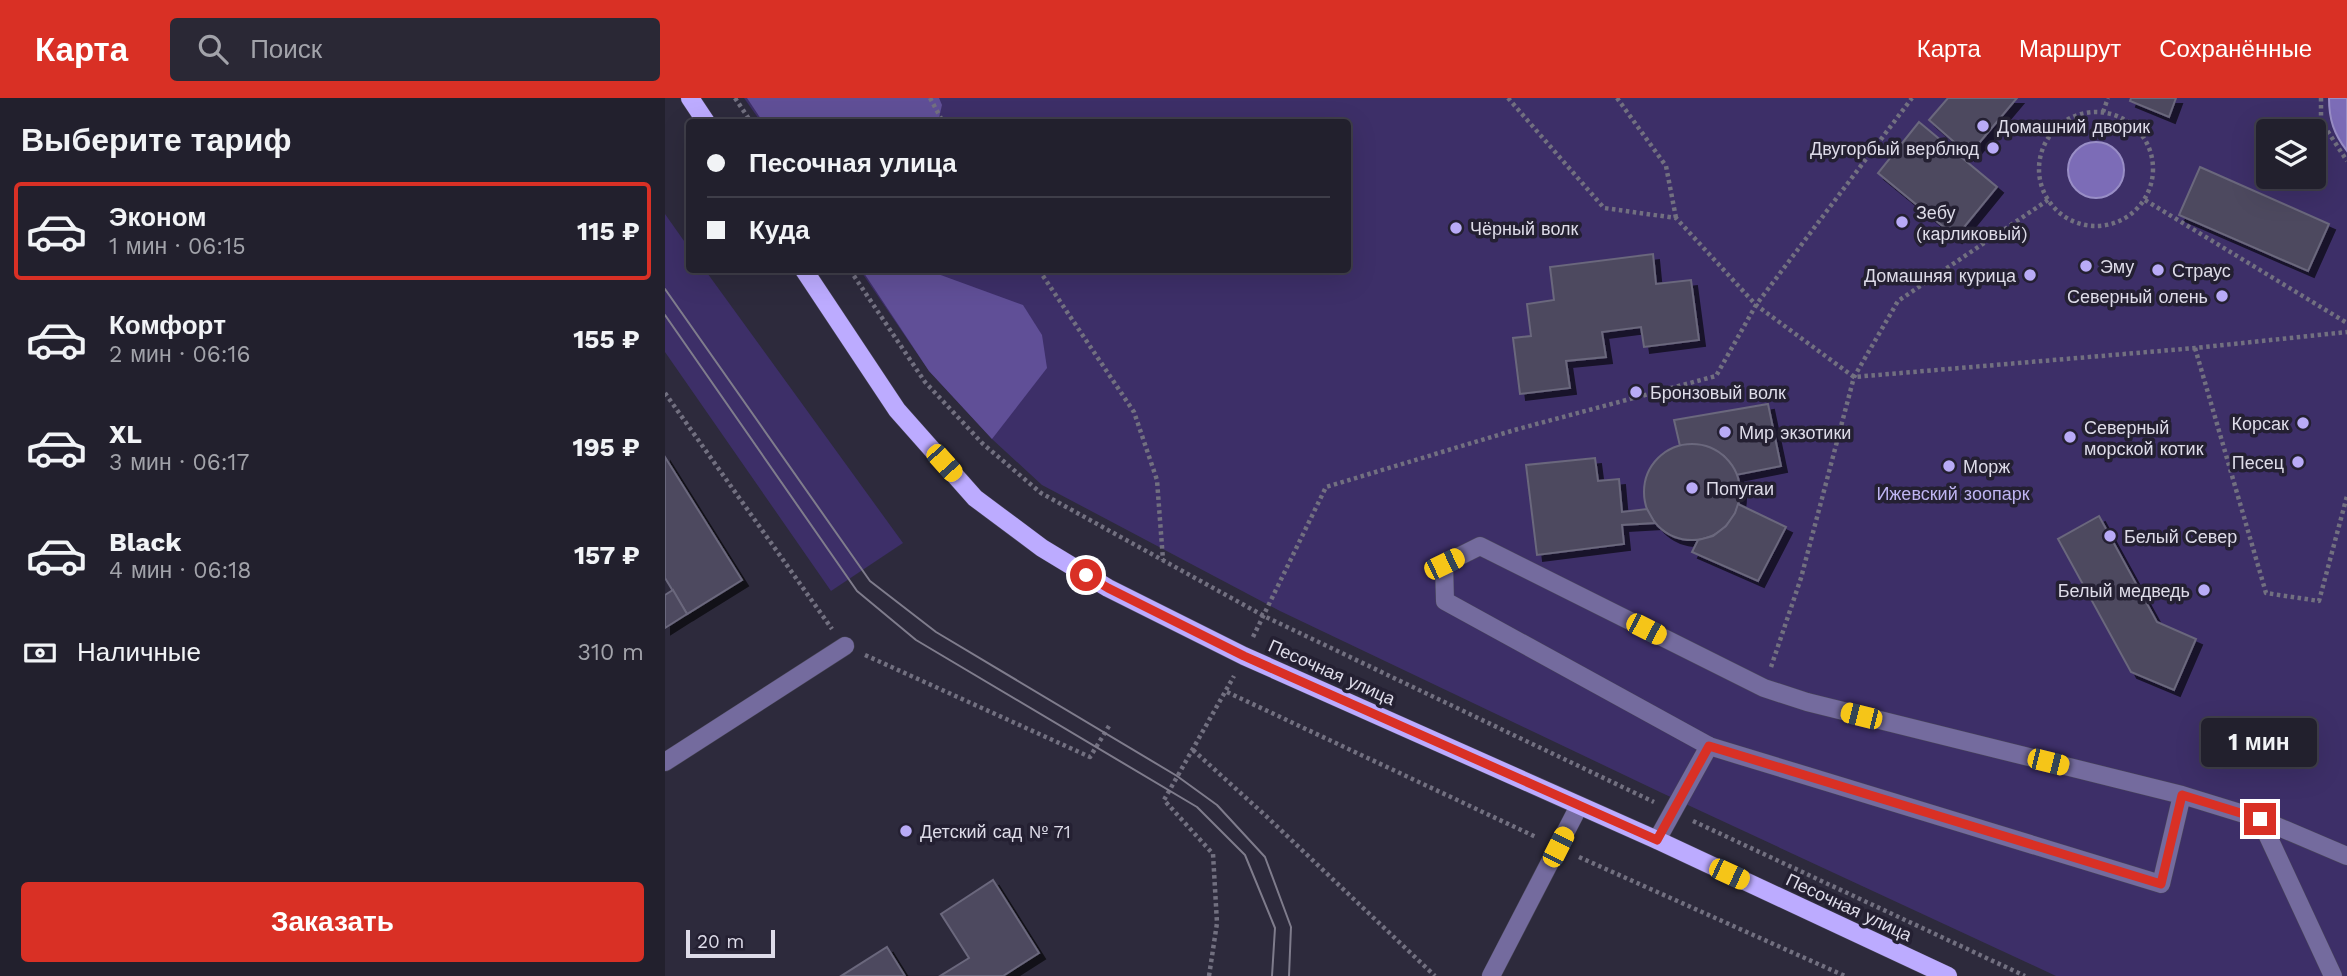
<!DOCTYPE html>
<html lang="ru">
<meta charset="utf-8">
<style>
body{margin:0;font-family:"Work Sans",sans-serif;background:#2a2835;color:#f1f3f6;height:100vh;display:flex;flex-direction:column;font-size:26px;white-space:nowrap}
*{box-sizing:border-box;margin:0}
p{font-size:23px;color:#a2a3aa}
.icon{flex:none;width:38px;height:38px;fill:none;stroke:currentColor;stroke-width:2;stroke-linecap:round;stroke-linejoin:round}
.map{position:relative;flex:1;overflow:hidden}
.panel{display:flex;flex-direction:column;background:#22202d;width:665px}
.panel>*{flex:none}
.guide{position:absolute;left:21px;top:21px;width:665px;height:154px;border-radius:7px;box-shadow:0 7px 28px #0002,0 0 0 2px #3f3e49;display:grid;align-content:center;height:154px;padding:0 21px;background:#22202d}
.fabs{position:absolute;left:1591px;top:21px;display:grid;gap:14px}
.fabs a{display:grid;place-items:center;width:70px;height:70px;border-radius:7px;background:#22202d;box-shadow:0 7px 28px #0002,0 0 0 2px #3f3e49;font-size:35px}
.scale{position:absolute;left:21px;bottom:18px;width:89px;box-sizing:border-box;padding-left:7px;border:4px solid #dedce9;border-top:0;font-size:19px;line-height:24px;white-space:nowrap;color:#dedce9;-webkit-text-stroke:5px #242032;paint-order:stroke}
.end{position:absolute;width:32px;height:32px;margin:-16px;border:9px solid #d93025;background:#fff;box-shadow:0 0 0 4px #fff}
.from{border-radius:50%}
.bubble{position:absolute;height:49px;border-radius:7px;background:#22202d;box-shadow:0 7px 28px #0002,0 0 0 2px #3f3e49;font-size:23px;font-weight:700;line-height:49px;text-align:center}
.car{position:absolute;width:21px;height:42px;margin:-21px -10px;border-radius:9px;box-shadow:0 0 5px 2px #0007;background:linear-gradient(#f5c518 24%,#345 0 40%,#f5c518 0 76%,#345 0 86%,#f5c518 0)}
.guide b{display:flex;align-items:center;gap:24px;height:66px;font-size:26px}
.guide b+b{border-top:2px solid #3f3e49}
.guide i{width:18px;height:18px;background:#f1f3f6}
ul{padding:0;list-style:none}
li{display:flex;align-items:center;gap:21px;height:98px;margin:0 14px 10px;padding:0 7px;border:4px solid transparent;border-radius:7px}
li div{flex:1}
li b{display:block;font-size:26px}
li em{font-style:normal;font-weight:700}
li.current{border-color:#d93025}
li>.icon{width:63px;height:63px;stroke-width:1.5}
h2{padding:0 21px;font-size:32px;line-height:84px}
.pay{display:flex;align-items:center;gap:18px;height:77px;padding:0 21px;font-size:26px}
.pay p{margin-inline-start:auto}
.action{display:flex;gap:14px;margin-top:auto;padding:14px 21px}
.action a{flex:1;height:80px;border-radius:7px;background:#d93025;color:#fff;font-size:28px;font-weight:700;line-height:80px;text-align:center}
header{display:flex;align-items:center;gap:42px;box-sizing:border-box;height:98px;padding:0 35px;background:#d93025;color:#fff}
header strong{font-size:33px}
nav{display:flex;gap:38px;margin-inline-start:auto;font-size:24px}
.search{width:490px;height:63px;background:#2a2835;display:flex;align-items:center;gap:18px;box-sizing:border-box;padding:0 24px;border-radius:7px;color:#a2a3aa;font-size:26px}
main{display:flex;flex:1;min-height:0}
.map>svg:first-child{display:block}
.green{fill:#3d2f68;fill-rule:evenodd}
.forest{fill:#604f97}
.water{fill:#7c6cb7;stroke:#998ec6;stroke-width:2}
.building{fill:#4d4a5e;stroke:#6b677d;stroke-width:2;filter:url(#shadow)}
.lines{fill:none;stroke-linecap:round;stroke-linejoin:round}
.minor-casing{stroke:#494658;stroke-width:19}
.major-casing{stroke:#494658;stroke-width:19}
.path{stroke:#727080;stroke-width:4.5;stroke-dasharray:3.5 3.5;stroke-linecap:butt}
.minor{stroke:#746b9e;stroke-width:18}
.major{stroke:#bcabff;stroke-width:18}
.tram{stroke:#7f7c8c;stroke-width:2}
.route{stroke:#d93025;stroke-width:9}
.poi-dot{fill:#b9abf7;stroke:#242032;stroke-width:2.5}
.labels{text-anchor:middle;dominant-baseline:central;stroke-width:7;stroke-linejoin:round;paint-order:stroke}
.poi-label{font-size:18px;fill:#dedce9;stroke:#242032;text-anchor:start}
.park-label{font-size:18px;fill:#bfb5f2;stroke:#242032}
.street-label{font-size:18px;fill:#dedce9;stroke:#242032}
</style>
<header>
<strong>Карта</strong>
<div class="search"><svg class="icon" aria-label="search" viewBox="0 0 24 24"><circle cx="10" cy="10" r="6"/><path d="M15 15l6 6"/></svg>Поиск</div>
<nav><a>Карта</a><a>Маршрут</a><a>Сохранённые</a></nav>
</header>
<main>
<section class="panel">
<h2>Выберите тариф</h2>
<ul>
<li class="current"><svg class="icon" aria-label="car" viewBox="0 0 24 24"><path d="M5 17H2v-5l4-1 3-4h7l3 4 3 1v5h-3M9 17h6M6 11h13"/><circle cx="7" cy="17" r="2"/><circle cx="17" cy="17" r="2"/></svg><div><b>Эконом</b><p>1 мин · 06:15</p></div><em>115 ₽</em></li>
<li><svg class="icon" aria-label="car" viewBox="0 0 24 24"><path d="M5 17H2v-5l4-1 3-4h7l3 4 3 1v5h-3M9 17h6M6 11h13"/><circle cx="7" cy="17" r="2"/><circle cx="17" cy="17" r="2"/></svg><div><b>Комфорт</b><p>2 мин · 06:16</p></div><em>155 ₽</em></li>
<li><svg class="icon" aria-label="car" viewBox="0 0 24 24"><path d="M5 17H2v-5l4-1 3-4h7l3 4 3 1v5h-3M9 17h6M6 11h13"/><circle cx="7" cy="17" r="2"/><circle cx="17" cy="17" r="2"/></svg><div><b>XL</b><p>3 мин · 06:17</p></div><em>195 ₽</em></li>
<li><svg class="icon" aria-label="car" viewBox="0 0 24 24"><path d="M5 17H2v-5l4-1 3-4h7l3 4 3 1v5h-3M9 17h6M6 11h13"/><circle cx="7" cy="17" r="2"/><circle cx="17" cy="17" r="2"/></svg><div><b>Black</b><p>4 мин · 06:18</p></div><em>157 ₽</em></li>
</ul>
<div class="pay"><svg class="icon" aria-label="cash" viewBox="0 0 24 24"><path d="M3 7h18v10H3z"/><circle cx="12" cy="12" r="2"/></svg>Наличные<p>310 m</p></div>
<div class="action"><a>Заказать</a></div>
</section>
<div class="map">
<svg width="1682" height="878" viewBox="0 0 1682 878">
<defs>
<filter id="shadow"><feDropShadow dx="6" dy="6" stdDeviation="0" flood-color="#0009"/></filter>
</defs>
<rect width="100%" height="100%" fill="#2d2a3c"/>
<g class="green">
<path d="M79,0H1682V878H1391L997,695L615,513L377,387L327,341L264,273L195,172H682V24H96ZM1603,33H1648V79H1603Z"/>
<polygon points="0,116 24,150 24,172 40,172 238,445 166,493 0,254"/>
</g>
<g class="forest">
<polygon points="82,0 274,0 277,7 273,24 98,24"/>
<polygon points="197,172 262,172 358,207 377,237 382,270 327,341 264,273"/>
</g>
<g class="water">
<path d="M1664,0H1682V53C1669,36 1664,22 1664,0Z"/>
<circle cx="1431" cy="72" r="28"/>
</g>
<g class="building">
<polygon points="1283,0 1352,0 1304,57 1264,22"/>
<polygon points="1466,0 1511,0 1504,19 1465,3"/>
<polygon points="1254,24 1332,89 1291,139 1213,75"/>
<polygon points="1535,69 1664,126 1643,173 1514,117"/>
<polygon points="988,156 991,186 1026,182 1034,242 979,249 976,229 937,234 941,259 901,263 905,290 855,296 848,240 866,238 862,206 889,202 885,169"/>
<polygon points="1103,306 1116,368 1071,377 1059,358 1045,350 1030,347 1015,348 1009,322"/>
<circle cx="1027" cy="394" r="48"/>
<polygon points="0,359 77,482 22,516 0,480"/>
<polygon points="930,360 933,383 954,381 957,414 982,411 990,425 957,427 959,446 872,457 861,367"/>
<polygon points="1073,406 1121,429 1093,483 1027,454 1033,442 1048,438 1061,428 1070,415"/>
<polygon points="1434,418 1492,524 1531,541 1509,592 1466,574 1393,441"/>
<polygon points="8,492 22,516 0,530 0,497"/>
<polygon points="328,782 374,855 338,878 275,878 304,860 276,816"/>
<polygon points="222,849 240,878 176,878"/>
</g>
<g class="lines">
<g class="minor-casing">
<g id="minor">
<polyline points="0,664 180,548"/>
<polyline points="1517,697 1496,786 1044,648 780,503 779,466 815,448 1099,590 1142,604 1517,697 1595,721 1668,878"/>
<polyline points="1595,721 1682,758"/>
<polyline points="992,742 1044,648"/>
<polyline points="826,878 914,708"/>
</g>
</g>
<g class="major-casing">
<g id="major">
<polyline points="25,0 41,24"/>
<polyline points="139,172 232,312 310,400 377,450 443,490 579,558 992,742 1283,878"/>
</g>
</g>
<g class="path">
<polyline points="70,0 86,24"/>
<polyline points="265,0 278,24"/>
<polyline points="843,0 939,110 1011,120 1091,207 1189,279 1530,250 1682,234"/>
<polyline points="952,0 1001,68 1011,120"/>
<polyline points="1656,0 1656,23 1682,63"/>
<polyline points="1438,14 1443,0"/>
<circle cx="1431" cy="71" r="57"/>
<polyline points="1480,102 1682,225"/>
<polyline points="185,172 260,284 318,346 376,395 599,518 989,704"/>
<polyline points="374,172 469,314 492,382 498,462"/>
<polyline points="1530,250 1601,495 1654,503 1682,398"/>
<polyline points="0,295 167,531"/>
<polyline points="588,539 661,389 853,331 1051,278 1091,207 1247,0"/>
<polyline points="200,557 425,659 444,628"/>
<polyline points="1106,569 1136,480 1189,279 1233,203 1383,102"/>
<polyline points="562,594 871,739"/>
<polyline points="528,652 601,718 770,878"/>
<polyline points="1028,723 1360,878"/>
<polyline points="914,759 1180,878"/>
<polyline points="544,878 552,825 548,756 499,702 569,578"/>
</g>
<use href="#minor" class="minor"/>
<use href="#major" class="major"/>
<g class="tram">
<polyline points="0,191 205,483 271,534 512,678 552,707 600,759 626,829 624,878"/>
<polyline points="0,217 192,493 251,542 532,709 580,757 610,830 607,878"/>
</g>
</g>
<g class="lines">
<polyline class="route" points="421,477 443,490 579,558 992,742 1044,648 1496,786 1517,697 1595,721"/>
</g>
<g class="poi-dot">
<circle cx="1318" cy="28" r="7"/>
<circle cx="1328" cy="50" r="7"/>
<circle cx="1237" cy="124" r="7"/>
<circle cx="791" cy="130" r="7"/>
<circle cx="1421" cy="168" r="7"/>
<circle cx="1493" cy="172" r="7"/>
<circle cx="1365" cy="177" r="7"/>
<circle cx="1557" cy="198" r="7"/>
<circle cx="971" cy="294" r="7"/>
<circle cx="1638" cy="325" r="7"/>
<circle cx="1060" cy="334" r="7"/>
<circle cx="1405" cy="339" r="7"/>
<circle cx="1633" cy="364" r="7"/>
<circle cx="1284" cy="368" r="7"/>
<circle cx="1027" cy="390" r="7"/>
<circle cx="1445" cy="438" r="7"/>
<circle cx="1539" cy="492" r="7"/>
<circle cx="241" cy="733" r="7"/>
</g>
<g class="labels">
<g class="poi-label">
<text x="1332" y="28">Домашний дворик</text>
<text x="1314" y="50" text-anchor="end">Двугорбый верблюд</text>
<text x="1251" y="114">Зебу<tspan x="1251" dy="21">(карликовый)</tspan></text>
<text x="805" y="130">Чёрный волк</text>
<text x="1435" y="168">Эму</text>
<text x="1507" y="172">Страус</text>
<text x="1351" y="177" text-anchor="end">Домашняя курица</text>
<text x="1543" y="198" text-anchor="end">Северный олень</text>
<text x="985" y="294">Бронзовый волк</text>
<text x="1624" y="325" text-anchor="end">Корсак</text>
<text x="1419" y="329">Северный<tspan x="1419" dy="21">морской котик</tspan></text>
<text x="1074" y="334">Мир экзотики</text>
<text x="1619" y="364" text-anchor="end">Песец</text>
<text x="1298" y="368">Морж</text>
<text x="1041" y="390">Попугаи</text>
<text x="1459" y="438">Белый Север</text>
<text x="1525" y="492" text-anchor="end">Белый медведь</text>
<text x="255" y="733">Детский сад № 71</text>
</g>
<g class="park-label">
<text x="1288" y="395">Ижевский зоопарк</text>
</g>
<g class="street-label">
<text transform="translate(667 574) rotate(24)">Песочная улица</text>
<text transform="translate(1184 809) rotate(25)">Песочная улица</text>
</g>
</g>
</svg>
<div class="fabs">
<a><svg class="icon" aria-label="layers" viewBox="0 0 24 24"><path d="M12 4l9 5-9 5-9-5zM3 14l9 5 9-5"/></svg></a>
</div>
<div class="scale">20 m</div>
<i class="end from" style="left:421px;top:477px"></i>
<i class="end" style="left:1595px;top:721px"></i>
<div class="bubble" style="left:1536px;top:620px;width:116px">1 мин</div>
<i class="car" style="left:279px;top:365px;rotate:138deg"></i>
<i class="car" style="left:779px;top:466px;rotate:64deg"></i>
<i class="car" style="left:981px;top:531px;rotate:117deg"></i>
<i class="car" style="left:1196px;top:618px;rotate:284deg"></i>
<i class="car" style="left:1383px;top:664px;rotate:104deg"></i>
<i class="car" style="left:893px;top:749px;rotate:27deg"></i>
<i class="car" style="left:1064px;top:776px;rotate:115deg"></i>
<div class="guide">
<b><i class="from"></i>Песочная улица</b>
<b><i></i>Куда</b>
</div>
</div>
</main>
